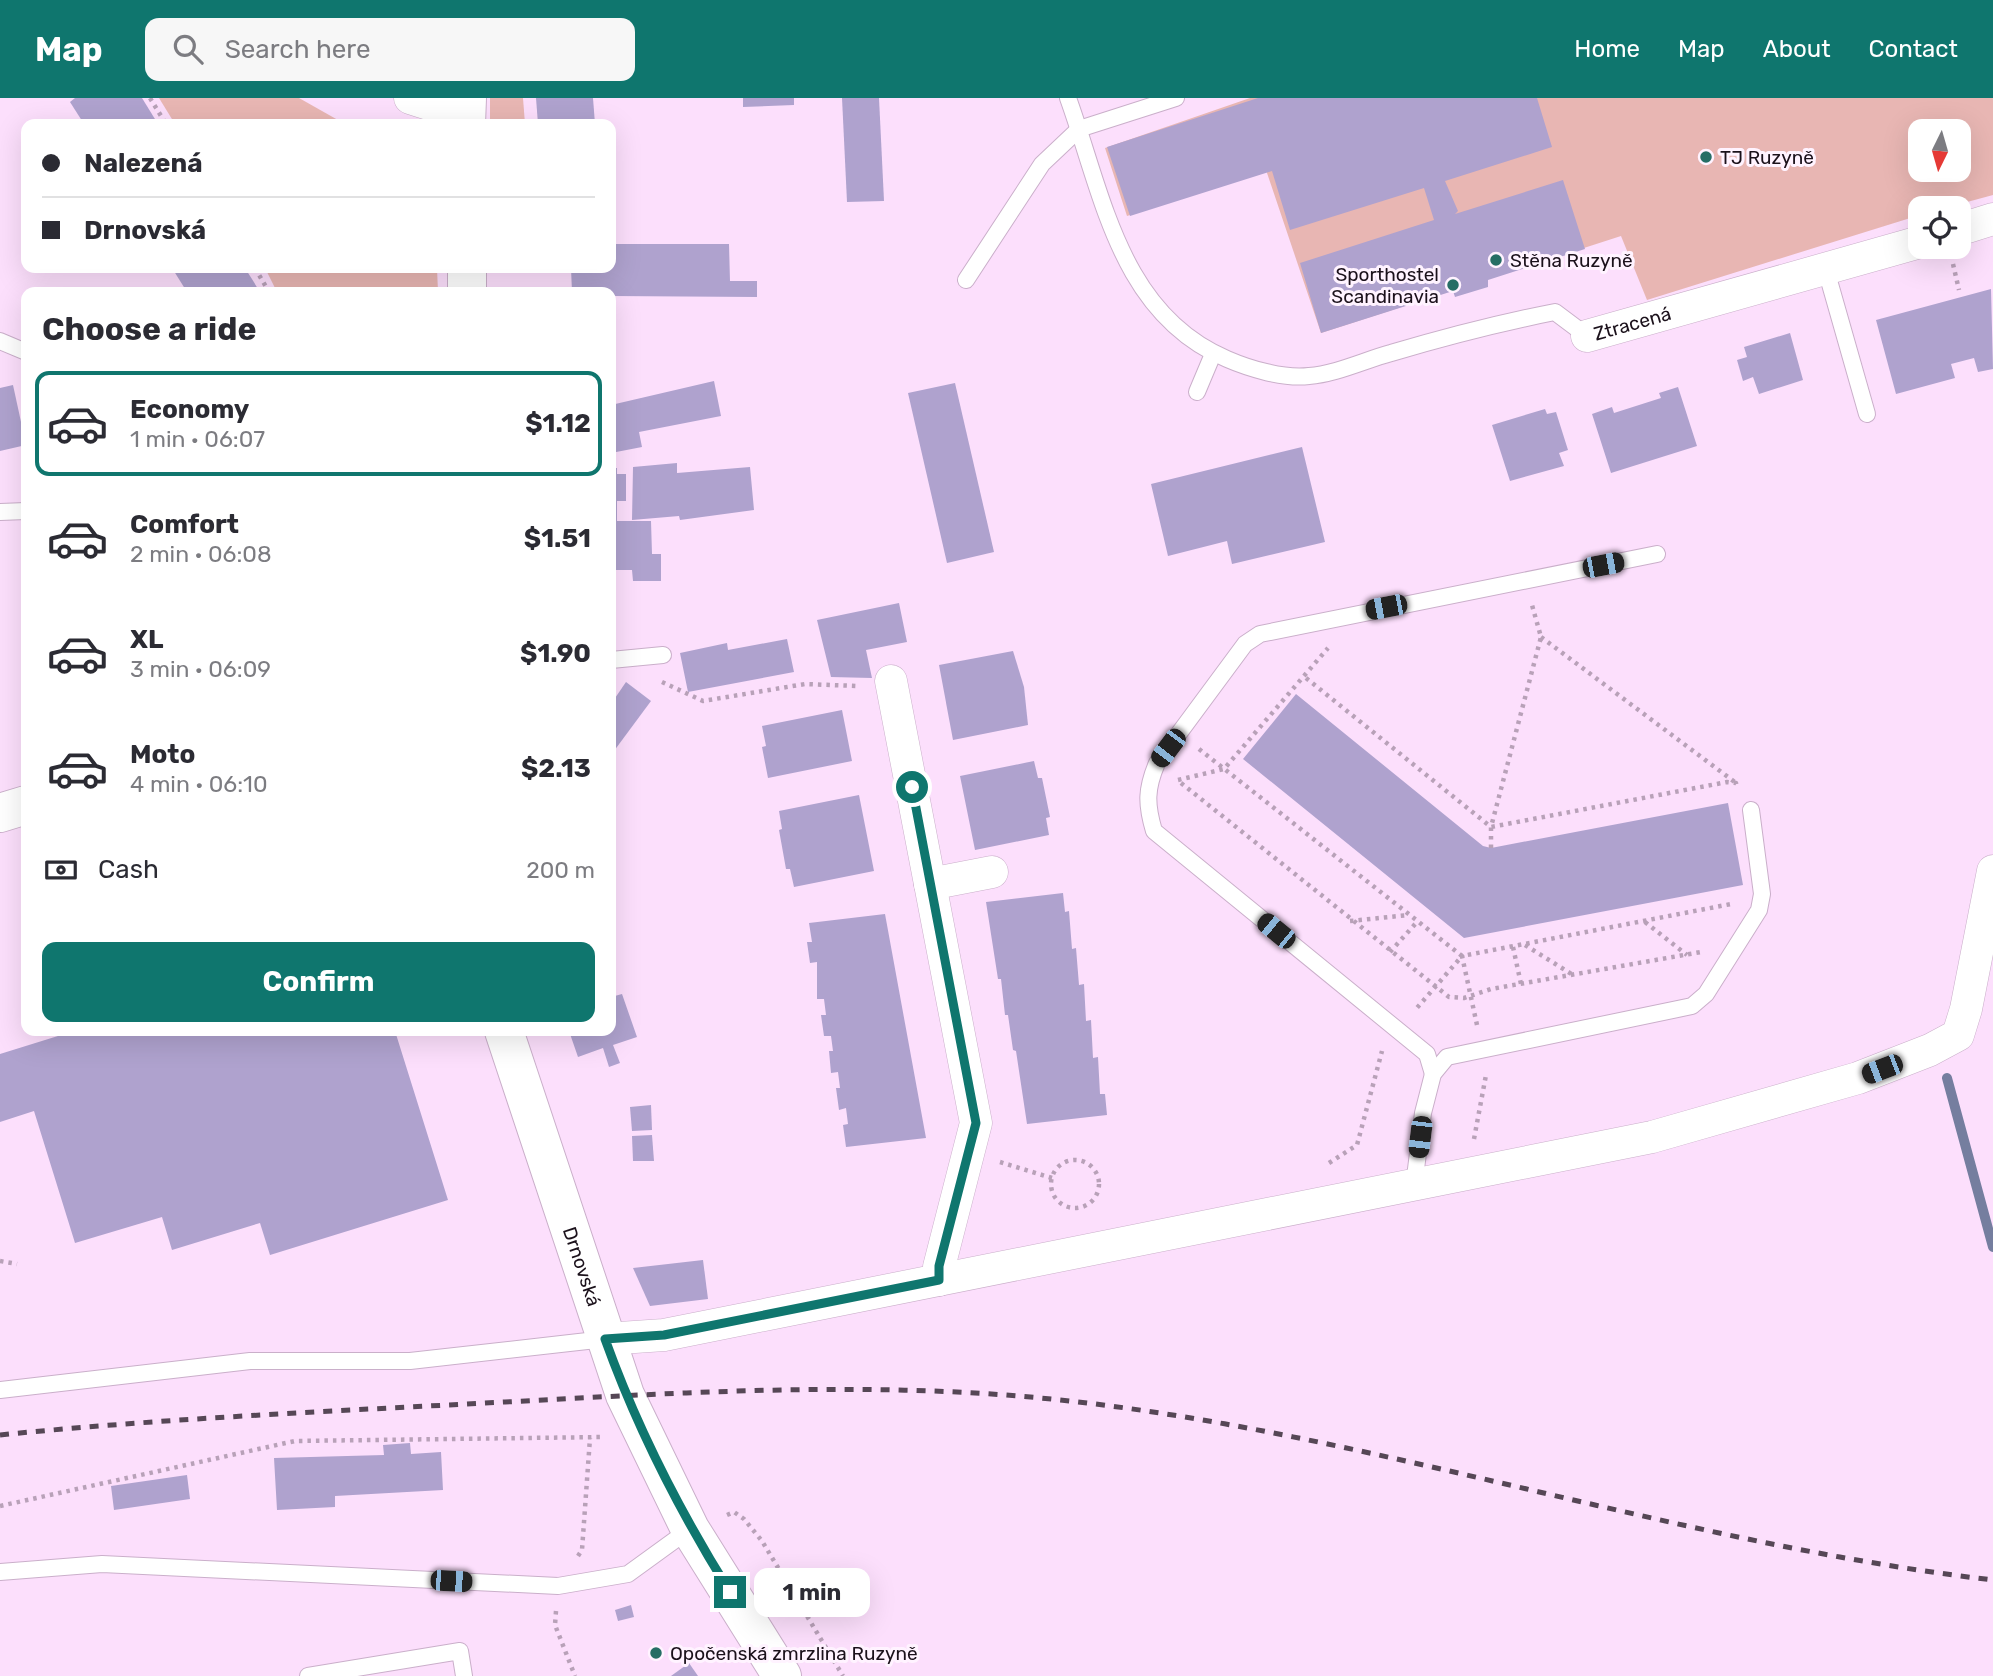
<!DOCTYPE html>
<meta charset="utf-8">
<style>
body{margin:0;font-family:Rubik,sans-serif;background:#f7f7f7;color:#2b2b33;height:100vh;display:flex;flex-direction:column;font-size:26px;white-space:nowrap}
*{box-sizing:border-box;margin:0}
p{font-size:23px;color:#7c7c81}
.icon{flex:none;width:38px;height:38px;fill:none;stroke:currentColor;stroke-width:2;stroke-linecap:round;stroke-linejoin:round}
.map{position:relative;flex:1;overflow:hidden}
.panel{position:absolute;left:21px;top:189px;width:595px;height:749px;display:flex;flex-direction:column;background:#fff;border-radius:14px;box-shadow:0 7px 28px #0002}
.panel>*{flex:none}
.banner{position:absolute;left:21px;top:21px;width:595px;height:154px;border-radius:14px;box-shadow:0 7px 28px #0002;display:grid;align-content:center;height:154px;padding:0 21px;background:#fff}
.needle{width:46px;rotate:185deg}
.fabs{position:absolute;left:1908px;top:21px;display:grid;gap:14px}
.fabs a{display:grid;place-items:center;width:63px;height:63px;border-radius:14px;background:#fff;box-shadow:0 7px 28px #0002;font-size:35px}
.end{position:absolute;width:32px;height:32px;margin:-16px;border:9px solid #0f766e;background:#fff;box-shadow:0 0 0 4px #fff}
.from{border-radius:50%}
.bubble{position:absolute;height:49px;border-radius:14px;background:#fff;box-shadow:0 7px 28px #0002;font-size:23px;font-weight:700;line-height:49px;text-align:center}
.car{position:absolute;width:21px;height:42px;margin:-21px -10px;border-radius:9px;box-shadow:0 0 5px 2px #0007;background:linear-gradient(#222 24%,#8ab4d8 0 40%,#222 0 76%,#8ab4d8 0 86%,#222 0)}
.banner b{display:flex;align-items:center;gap:24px;height:66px;font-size:26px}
.banner b+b{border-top:2px solid #e1e1e2}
.banner i{width:18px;height:18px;background:#2b2b33}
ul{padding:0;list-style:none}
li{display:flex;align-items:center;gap:21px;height:105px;margin:0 14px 10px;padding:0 7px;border:4px solid transparent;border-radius:14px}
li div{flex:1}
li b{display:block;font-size:26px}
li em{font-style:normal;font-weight:700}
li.active{border-color:#0f766e}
li>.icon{width:63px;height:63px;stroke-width:1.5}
h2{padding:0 21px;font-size:32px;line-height:84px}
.pay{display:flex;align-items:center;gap:18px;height:77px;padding:0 21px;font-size:26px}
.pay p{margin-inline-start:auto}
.primary-button{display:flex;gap:14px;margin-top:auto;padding:14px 21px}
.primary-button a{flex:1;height:80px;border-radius:14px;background:#0f766e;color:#fff;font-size:28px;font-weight:700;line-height:80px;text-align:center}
header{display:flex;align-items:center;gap:42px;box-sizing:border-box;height:98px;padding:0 35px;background:#0f766e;color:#fff}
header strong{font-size:33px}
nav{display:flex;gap:38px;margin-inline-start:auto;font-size:24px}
.search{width:490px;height:63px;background:#f7f7f7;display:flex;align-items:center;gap:18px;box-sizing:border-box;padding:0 24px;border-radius:14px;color:#7c7c81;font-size:26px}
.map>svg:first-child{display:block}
.green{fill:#e8b6b3;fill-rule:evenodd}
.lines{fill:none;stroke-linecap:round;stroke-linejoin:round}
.stream{stroke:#757e9f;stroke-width:10}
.building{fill:#afa2ce}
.lane-casing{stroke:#caafca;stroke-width:18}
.street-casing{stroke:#caafca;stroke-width:33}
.secondary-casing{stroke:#caafca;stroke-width:40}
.path{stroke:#b8a1b8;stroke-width:4.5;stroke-dasharray:3.5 5;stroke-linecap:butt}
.lane{stroke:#fff;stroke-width:16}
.street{stroke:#fff;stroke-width:32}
.secondary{stroke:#fff;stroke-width:38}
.rail{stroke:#564756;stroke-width:5;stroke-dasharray:9 9;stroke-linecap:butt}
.route{stroke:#0f766e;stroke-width:9}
.poi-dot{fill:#266e65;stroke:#fff3ff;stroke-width:2.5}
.labels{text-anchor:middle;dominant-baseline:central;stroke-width:6;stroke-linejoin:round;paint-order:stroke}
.poi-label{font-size:19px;fill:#1b111b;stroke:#fff3ff;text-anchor:start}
.street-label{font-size:19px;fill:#1b111b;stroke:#fff3ff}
</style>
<header>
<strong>Map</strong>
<div class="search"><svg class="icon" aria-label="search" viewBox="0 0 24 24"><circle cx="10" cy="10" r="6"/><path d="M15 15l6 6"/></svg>Search here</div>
<nav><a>Home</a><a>Map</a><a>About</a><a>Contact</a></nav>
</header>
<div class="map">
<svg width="1993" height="1578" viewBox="0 0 1993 1578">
<rect width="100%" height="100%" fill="#fcdffc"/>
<g class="green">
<polygon points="159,0 299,0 345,26 175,26"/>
<polygon points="490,0 523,0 525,26 490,26"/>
<path d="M1250,0H1993V97L1945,110H1920V117L1647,202L1621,138L1321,235L1266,72L1127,118L1105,50ZM1920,33H1958V72H1920Z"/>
<polygon points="265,170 437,170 438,194 277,194"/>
</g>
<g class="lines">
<polyline class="stream" points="1947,980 1993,1149"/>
</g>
<g class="building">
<polygon points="75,0 142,0 158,26 84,26 70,4"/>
<polygon points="536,0 593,0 595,26 538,26"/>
<polygon points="743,0 794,0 794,7 743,9"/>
<polygon points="842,0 879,0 884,103 847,104"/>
<polygon points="1258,0 1537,0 1552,49 1445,83 1458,113 1455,116 1563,82 1585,151 1488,182 1488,189 1455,199 1453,193 1321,235 1300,165 1434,122 1424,90 1290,132 1272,73 1130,118 1107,49"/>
<polygon points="611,146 729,146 730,183 757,183 757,199 611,198 611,194 572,194 571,170 611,170"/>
<polygon points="172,170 245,170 260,194 187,194"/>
<polygon points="1991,191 1993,271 1978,274 1974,260 1951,266 1955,280 1896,296 1876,222"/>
<polygon points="1790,235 1803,282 1759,296 1753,279 1743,283 1737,262 1747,259 1744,249"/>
<polygon points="714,283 721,318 639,334 642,349 611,355 611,307"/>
<polygon points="955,285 994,454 947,465 908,295"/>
<polygon points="13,287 26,347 0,353 0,290"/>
<polygon points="1678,289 1697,348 1611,375 1592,316 1612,309 1614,315 1661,300 1659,295"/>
<polygon points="1545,311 1547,316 1556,314 1568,352 1559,355 1564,368 1510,383 1492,327"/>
<polygon points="1302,349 1325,444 1232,466 1227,443 1168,458 1151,386"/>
<polygon points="677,365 677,375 750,369 754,412 680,422 679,418 632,422 633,369"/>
<polygon points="611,370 617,370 617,376 626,376 626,403 617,403 617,423 651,423 652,456 661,456 661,483 633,483 632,472 611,472"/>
<polygon points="899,505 907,544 866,552 872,580 831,579 817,522"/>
<polygon points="787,541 794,574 688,594 680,555 727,545 728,552"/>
<polygon points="1013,553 1024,589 1028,627 953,642 939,567"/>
<polygon points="626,584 651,603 611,657 611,606"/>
<polygon points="1296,596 1483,748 1491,750 1728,705 1743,787 1464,840 1243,661"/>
<polygon points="842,612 852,663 768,680 762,649 766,648 762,628"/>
<polygon points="1034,663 1038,680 1042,680 1050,719 1046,720 1049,737 975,752 960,678"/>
<polygon points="859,697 874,773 794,789 790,771 786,771 779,732 782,731 779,713"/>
<polygon points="1063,795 1065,814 1069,813 1072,851 1076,850 1079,887 1084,886 1086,923 1091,922 1093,960 1098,959 1100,996 1105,996 1107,1017 1027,1026 1016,953 1013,952 1008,917 1005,917 1001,881 998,881 986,804"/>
<polygon points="885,816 926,1040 846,1049 843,1027 848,1026 846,1010 839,1012 836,990 840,990 838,974 831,975 829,953 833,953 831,938 824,938 821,917 826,917 824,901 817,901 817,864 810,865 807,844 812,844 809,825"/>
<polygon points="622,896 637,939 613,947 620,965 609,969 603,950 578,959 569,933 611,933 611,899"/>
<polygon points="74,933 395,933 448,1102 270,1157 260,1125 172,1152 162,1119 75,1145 34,1013 0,1024 0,956"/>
<polygon points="651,1007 652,1032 632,1033 630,1009"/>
<polygon points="652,1037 654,1063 633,1063 632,1038"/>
<polygon points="703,1162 708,1201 650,1208 633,1170"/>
<polygon points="410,1345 411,1356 441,1354 443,1392 335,1398 335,1409 277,1412 274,1360 384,1357 383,1347"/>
<polygon points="187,1377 190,1401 114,1412 111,1388"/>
<polygon points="631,1507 634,1519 618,1523 615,1512"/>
<polygon points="689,1565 698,1578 671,1578"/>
</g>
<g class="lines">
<g class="lane-casing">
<g id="lane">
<path d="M1068,0C1103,97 1120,216 1227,261C1250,271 1284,281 1309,278C1336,276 1365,262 1391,255C1445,239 1499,225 1555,214L1587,238"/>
<polyline points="1826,172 1867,316"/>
<polyline points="966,182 1042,66 1079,31 1176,0"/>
<polyline points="0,243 26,254"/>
<polyline points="1197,294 1213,256"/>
<polyline points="0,414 26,413"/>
<polyline points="611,562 663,557"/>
<path d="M1433,976L1427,956L1154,733C1146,706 1146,691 1157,665L1245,546L1260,536L1657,456"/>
<polyline points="1414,1087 1423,1015 1433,976 1447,959 1692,908 1706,896 1759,812 1762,796 1751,712"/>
<polyline points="0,1292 250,1263 410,1263 605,1241"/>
<polyline points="0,1474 102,1466 558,1488 628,1476 690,1431"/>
<polyline points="308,1578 460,1553 464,1578"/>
</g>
</g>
<g class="street-casing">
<g id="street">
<polyline points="410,0 466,18"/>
<polyline points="1958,132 1993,121"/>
<path id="s1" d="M1587,238L1920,144"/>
<polyline points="891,583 976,1025 939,1169 939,1182"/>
<polyline points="930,786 992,774"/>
<polyline points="605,1241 664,1237 1652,1039 1858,980 1930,952 1958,937 1966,911 1993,773"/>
</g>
</g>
<g class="secondary-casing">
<g id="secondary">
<polyline points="466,26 467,0"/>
<polyline points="467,170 467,194"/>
<polyline points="0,715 26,707"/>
<path id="s2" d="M504,933L625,1297L690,1431L782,1578"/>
</g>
</g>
<g class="path">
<polyline points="150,0 166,26"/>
<polyline points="1953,166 1959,192"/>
<polyline points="255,170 269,194"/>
<polyline points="1541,539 1736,685"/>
<polyline points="1306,580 1491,729 1727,684 1736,685 1737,690"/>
<polyline points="662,584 703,603 805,586 857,588"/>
<polyline points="1199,651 1462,858 1416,911"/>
<polyline points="1178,682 1224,671 1328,550"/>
<polyline points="1181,685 1449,899 1464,900 1491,891 1701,854"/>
<polyline points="1491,750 1491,729 1541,539 1532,507"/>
<polyline points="1350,823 1409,817"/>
<polyline points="1645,824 1687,857"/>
<polyline points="1525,847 1573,877"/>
<polyline points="1513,849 1521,886"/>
<polyline points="1390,854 1417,824"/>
<polyline points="1477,927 1462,858 1731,806"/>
<polyline points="1474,1041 1486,977"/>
<circle cx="1075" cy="1086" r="24"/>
<polyline points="1000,1064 1052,1080"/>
<polyline points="1329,1065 1357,1047 1382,953"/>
<polyline points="0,1163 17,1166"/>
<polyline points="0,1408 295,1343 604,1339"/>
<polyline points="727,1417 734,1414 744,1421 762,1443 843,1578"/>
<polyline points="578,1458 582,1452 590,1340"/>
<polyline points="556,1513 555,1527 575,1578"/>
</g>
<use href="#lane" class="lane"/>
<use href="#street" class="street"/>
<use href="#secondary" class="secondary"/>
<path class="rail" d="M0,1337C167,1320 337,1313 505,1304C693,1294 882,1282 1070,1303C1382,1338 1681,1446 1993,1482"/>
</g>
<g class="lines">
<path class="route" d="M730,1494C680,1414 637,1330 605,1241L664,1237L939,1182V1168L976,1025L912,689"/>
</g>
<g class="poi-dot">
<circle cx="1706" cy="59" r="7"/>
<circle cx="1496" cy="162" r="7"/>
<circle cx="1453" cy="187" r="7"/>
<circle cx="656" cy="1555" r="7"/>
</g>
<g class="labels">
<g class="poi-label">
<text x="1720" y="59">TJ Ruzyně</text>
<text x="1510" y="162">Stěna Ruzyně</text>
<text x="1439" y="176" text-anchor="end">Sporthostel<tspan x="1439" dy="22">Scandinavia</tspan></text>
<text x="670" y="1555">Opočenská zmrzlina Ruzyně</text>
</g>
<g class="street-label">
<text stroke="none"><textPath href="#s1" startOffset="47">Ztracená</textPath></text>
<text stroke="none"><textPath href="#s2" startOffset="248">Drnovská</textPath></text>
</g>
</g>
</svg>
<div class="fabs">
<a><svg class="needle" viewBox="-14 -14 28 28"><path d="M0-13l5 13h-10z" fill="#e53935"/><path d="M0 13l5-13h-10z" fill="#7c7c81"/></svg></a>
<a><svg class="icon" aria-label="locate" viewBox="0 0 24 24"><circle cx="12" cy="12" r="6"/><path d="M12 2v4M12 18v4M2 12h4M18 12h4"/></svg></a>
</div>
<i class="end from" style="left:912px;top:689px"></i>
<i class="end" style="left:730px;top:1494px"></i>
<div class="bubble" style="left:754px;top:1470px;width:116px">1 min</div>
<i class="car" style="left:1603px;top:467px;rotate:79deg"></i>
<i class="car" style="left:1386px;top:509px;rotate:259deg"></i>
<i class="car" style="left:1168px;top:650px;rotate:217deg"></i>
<i class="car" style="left:1276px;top:833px;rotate:309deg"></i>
<i class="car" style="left:1882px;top:971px;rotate:249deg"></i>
<i class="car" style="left:1420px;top:1039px;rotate:187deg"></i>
<i class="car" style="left:451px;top:1483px;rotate:93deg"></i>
<div class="banner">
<b><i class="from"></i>Nalezená</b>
<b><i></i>Drnovská</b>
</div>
<section class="panel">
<h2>Choose a ride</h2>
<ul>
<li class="active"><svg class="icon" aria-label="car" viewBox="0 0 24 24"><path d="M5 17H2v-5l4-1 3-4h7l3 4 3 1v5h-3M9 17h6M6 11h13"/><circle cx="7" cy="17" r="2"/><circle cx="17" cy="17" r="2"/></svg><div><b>Economy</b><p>1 min · 06:07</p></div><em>$1.12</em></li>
<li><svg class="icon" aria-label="car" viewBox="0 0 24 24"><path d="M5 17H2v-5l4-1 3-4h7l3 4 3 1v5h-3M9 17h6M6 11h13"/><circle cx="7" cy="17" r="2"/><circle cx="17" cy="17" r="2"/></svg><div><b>Comfort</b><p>2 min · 06:08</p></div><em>$1.51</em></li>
<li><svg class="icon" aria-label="car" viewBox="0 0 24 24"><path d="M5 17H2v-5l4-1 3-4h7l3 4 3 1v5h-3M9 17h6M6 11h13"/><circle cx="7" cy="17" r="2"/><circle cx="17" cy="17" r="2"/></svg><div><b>XL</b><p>3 min · 06:09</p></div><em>$1.90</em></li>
<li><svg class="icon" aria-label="car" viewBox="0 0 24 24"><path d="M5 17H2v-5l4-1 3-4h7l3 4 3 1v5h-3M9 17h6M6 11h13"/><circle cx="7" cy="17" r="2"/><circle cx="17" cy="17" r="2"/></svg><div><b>Moto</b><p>4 min · 06:10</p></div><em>$2.13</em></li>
</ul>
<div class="pay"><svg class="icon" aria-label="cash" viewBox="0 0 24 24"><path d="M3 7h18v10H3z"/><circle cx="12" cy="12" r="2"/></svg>Cash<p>200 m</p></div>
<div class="primary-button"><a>Confirm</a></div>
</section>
</div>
